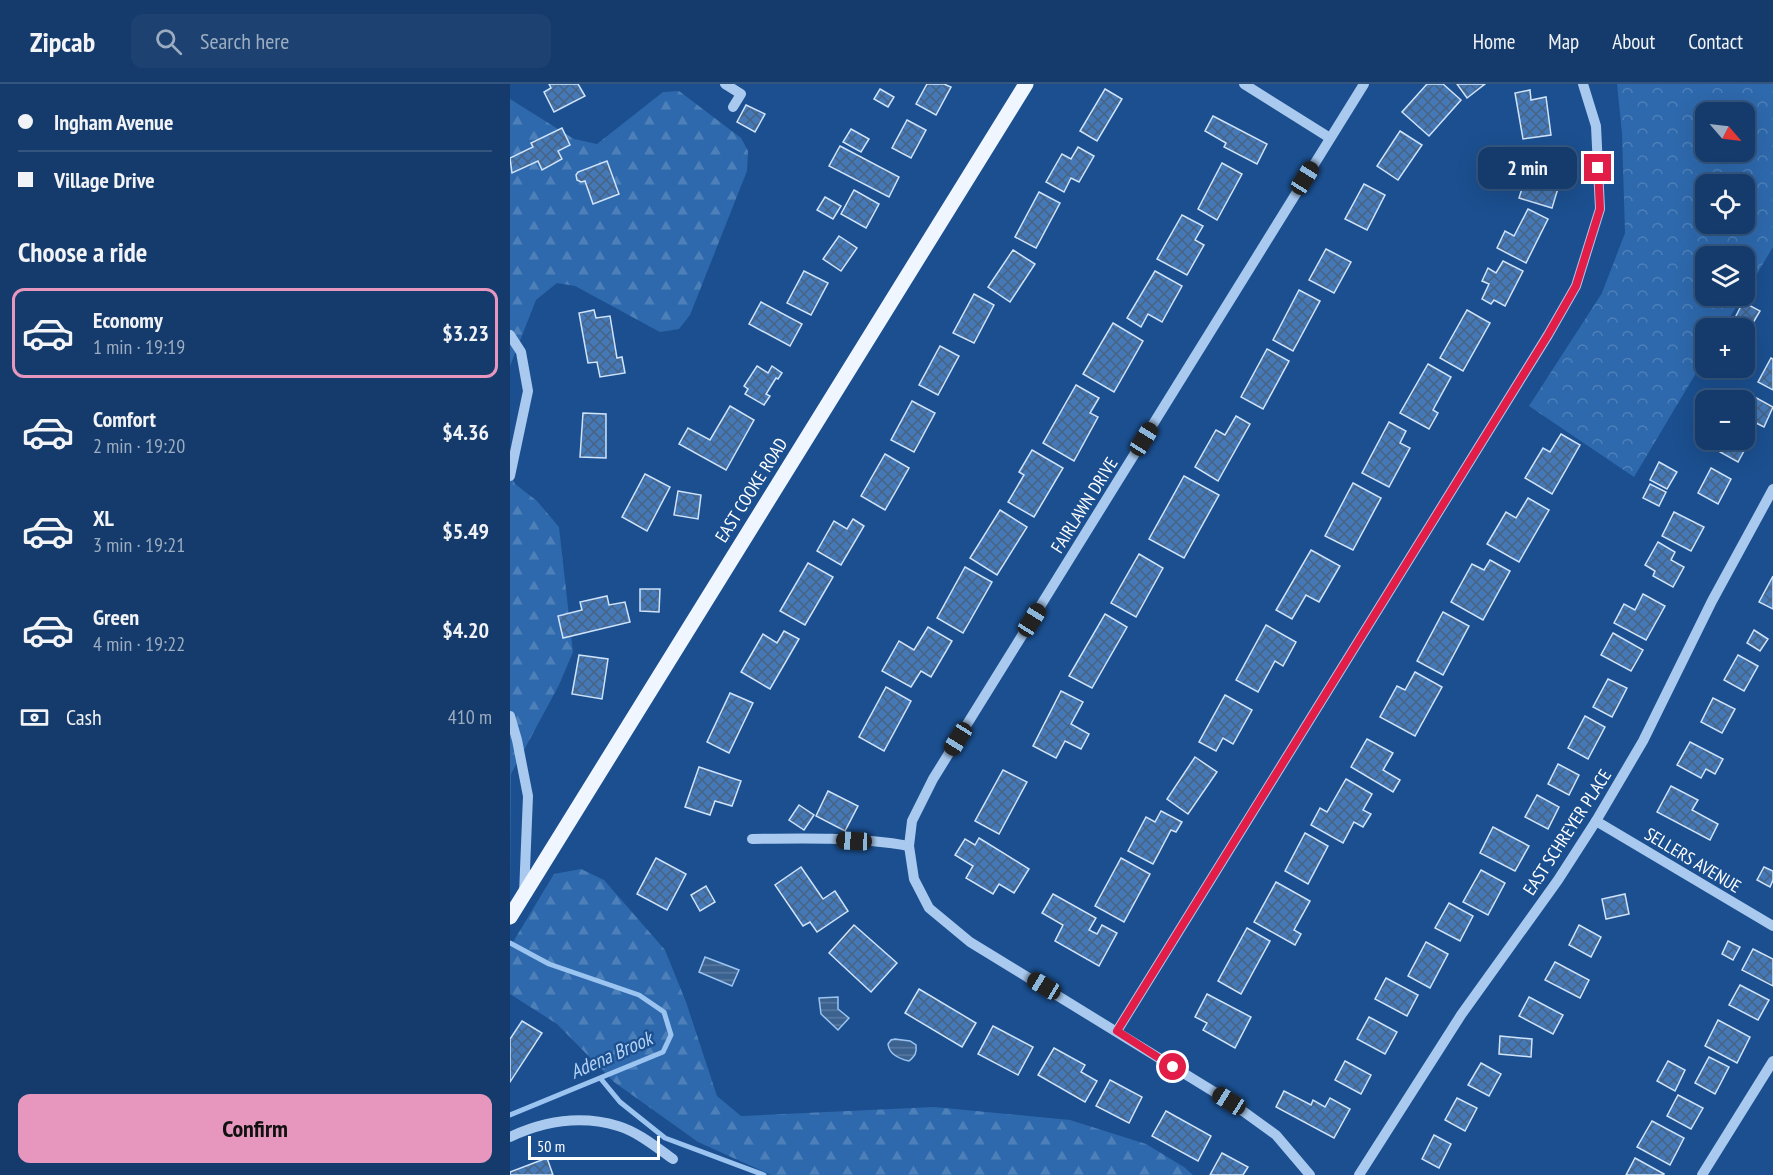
<!DOCTYPE html>
<meta charset="utf-8">
<style>
body{margin:0;font-family:"PT Sans Narrow",sans-serif;background:#1d4271;color:#f1f3f6;height:100vh;display:flex;flex-direction:column;font-size:22px;white-space:nowrap}
*{box-sizing:border-box;margin:0}
p{font-size:20px;color:#9dadc1}
.icon{flex:none;width:33px;height:33px;fill:none;stroke:currentColor;stroke-width:2;stroke-linecap:round;stroke-linejoin:round}
.map{position:relative;flex:1;overflow:hidden}
.details{display:flex;flex-direction:column;background:#143b6b;width:510px}
.details>*{flex:none}
.banner{display:grid;align-content:center;height:132px;padding:0 18px;background:#143b6b}
.needle{width:39px;rotate:118deg}
.controls{position:absolute;left:1185px;top:18px;display:grid;gap:12px}
.controls a{display:grid;place-items:center;width:60px;height:60px;border-radius:12px;background:#143b6b;box-shadow:0 6px 24px #0002,0 0 0 2px #33557e;font-size:30px}
.scale{position:absolute;left:18px;bottom:15px;width:132px;box-sizing:border-box;padding-left:6px;border:3px solid #fff;border-top:0;font-size:16px;line-height:21px;white-space:nowrap;color:#fff;-webkit-text-stroke:4px #1b4f8f;paint-order:stroke}
.end{position:absolute;width:27px;height:27px;margin:-14px;border:8px solid #e11d48;background:#fff;box-shadow:0 0 0 3px #fff}
.from{border-radius:50%}
.bubble{position:absolute;height:42px;border-radius:12px;background:#143b6b;box-shadow:0 6px 24px #0002,0 0 0 2px #33557e;font-size:20px;font-weight:600;line-height:42px;text-align:center}
.car{position:absolute;width:18px;height:36px;margin:-18px -9px;border-radius:8px;box-shadow:0 0 4px 2px #0007;background:linear-gradient(#222 24%,#8ab4d8 0 40%,#222 0 76%,#8ab4d8 0 86%,#222 0)}
.banner b{display:flex;align-items:center;gap:21px;height:57px;font-size:22px}
.banner b+b{border-top:2px solid #33557e}
.banner i{width:15px;height:15px;background:#f1f3f6}
ul{padding:0;list-style:none}
li{display:flex;align-items:center;gap:18px;height:90px;margin:0 12px 9px;padding:0 6px;border:3px solid transparent;border-radius:12px}
li div{flex:1}
li b{display:block;font-size:22px}
li em{font-style:normal;font-weight:600}
li.current{border-color:#e797bd}
li>.icon{width:54px;height:54px;stroke-width:1.5}
h2{padding:0 18px;font-size:27px;line-height:72px}
.pay{display:flex;align-items:center;gap:15px;height:66px;padding:0 18px;font-size:22px}
.pay p{margin-inline-start:auto}
.action{display:flex;gap:12px;margin-top:auto;padding:12px 18px}
.action a{flex:1;height:69px;border-radius:12px;background:#e797bd;color:#111;font-size:24px;font-weight:600;line-height:69px;text-align:center}
header{display:flex;align-items:center;gap:36px;box-sizing:border-box;height:84px;padding:0 30px;background:#143b6b;border-bottom:2px solid #33557e}
header strong{font-size:28px}
nav{display:flex;gap:33px;margin-inline-start:auto;font-size:21px}
.search{width:420px;height:54px;background:#1d4271;display:flex;align-items:center;gap:15px;box-sizing:border-box;padding:0 21px;border-radius:12px;color:#9dadc1;font-size:22px}
main{display:flex;flex:1;min-height:0}
.map>svg:first-child{display:block}
.forest{fill:url(#forest-firs)}
.park{fill:url(#park-crowns);fill-rule:evenodd}
.water{fill:url(#water-rules);stroke:#9cc4f0;stroke-width:1.5}
.lines{fill:none;stroke-linecap:round;stroke-linejoin:round}
.stream{stroke:#9cc4f0;stroke-width:5}
.building{fill:url(#building-cross-hatch);stroke:#cfe3fa;stroke-width:1.5}
.minor{stroke:#a9c9ee;stroke-width:10}
.major{stroke:#f0f6ff;stroke-width:15}
.route{stroke:#e11d48;stroke-width:8}
.labels{text-anchor:middle;dominant-baseline:central;stroke-width:4.5;stroke-linejoin:round;paint-order:stroke}
.street-label{font-size:18px;fill:#fff;stroke:#1b4f8f}
.water-label{font-size:20px;font-style:italic;fill:#b5d3f5;stroke:#1b4f8f}
</style>
<header>
<strong>Zipcab</strong>
<div class="search"><svg class="icon" aria-label="search" viewBox="0 0 24 24"><circle cx="10" cy="10" r="6"/><path d="M15 15l6 6"/></svg>Search here</div>
<nav><a>Home</a><a>Map</a><a>About</a><a>Contact</a></nav>
</header>
<main>
<section class="details">
<div class="banner">
<b><i class="from"></i>Ingham Avenue</b>
<b><i></i>Village Drive</b>
</div>
<h2>Choose a ride</h2>
<ul>
<li class="current"><svg class="icon" aria-label="car" viewBox="0 0 24 24"><path d="M5 17H2v-5l4-1 3-4h7l3 4 3 1v5h-3M9 17h6M6 11h13"/><circle cx="7" cy="17" r="2"/><circle cx="17" cy="17" r="2"/></svg><div><b>Economy</b><p>1 min · 19:19</p></div><em>$3.23</em></li>
<li><svg class="icon" aria-label="car" viewBox="0 0 24 24"><path d="M5 17H2v-5l4-1 3-4h7l3 4 3 1v5h-3M9 17h6M6 11h13"/><circle cx="7" cy="17" r="2"/><circle cx="17" cy="17" r="2"/></svg><div><b>Comfort</b><p>2 min · 19:20</p></div><em>$4.36</em></li>
<li><svg class="icon" aria-label="car" viewBox="0 0 24 24"><path d="M5 17H2v-5l4-1 3-4h7l3 4 3 1v5h-3M9 17h6M6 11h13"/><circle cx="7" cy="17" r="2"/><circle cx="17" cy="17" r="2"/></svg><div><b>XL</b><p>3 min · 19:21</p></div><em>$5.49</em></li>
<li><svg class="icon" aria-label="car" viewBox="0 0 24 24"><path d="M5 17H2v-5l4-1 3-4h7l3 4 3 1v5h-3M9 17h6M6 11h13"/><circle cx="7" cy="17" r="2"/><circle cx="17" cy="17" r="2"/></svg><div><b>Green</b><p>4 min · 19:22</p></div><em>$4.20</em></li>
</ul>
<div class="pay"><svg class="icon" aria-label="cash" viewBox="0 0 24 24"><path d="M3 7h18v10H3z"/><circle cx="12" cy="12" r="2"/></svg>Cash<p>410 m</p></div>
<div class="action"><a>Confirm</a></div>
</section>
<div class="map">
<svg width="1263" height="1091" viewBox="0 0 1263 1091">
<defs>
<pattern id="forest-firs" width="22" height="20" patternUnits="userSpaceOnUse" patternTransform="scale(1.5)"><rect width="22" height="20" fill="#2e69ad"/><path d="M5 1l3.5 6h-7zM16 11l3.5 6h-7z" fill="#4d80b9"/></pattern>
<pattern id="park-crowns" width="20" height="18" patternUnits="userSpaceOnUse" patternTransform="scale(1.5)"><rect width="20" height="18" fill="#2e69ad"/><path d="M2 6a3 3 0 1 1 6 0M12 15a3 3 0 1 1 6 0" fill="none" stroke="#4d80b9"/></pattern>
<pattern id="water-rules" width="6" height="5" patternUnits="userSpaceOnUse" patternTransform="scale(1.5)"><rect width="6" height="5" fill="#3c6290"/><path d="M0 2.5h6" fill="none" stroke="#597aa1"/></pattern>
<pattern id="building-cross-hatch" width="8" height="8" patternUnits="userSpaceOnUse" patternTransform="scale(1.5)"><rect width="8" height="8" fill="#4478b7"/><path d="M0 0l8 8M0 8l8-8" fill="none" stroke="#486282"/></pattern>
</defs>
<rect width="100%" height="100%" fill="#1b4f8f"/>
<g class="forest">
<polygon points="169,7 231,54 238,67 237,87 180,231 169,245 150,248 65,202 47,199 26,216 0,282 0,15 64,55 87,60 153,8"/>
<polygon points="0,389 5,400 27,417 49,443 63,568 49,601 1,690 0,811"/>
<polygon points="71,785 94,796 155,866 176,918 207,1012 231,1032 424,1023 560,1036 636,1060 674,1083 683,1091 261,1091 188,1058 104,998 47,940 0,910 0,863 44,790"/>
</g>
<path class="park" d="M1107,0H1263V163L1235,210L1234,172H1196V212H1233L1213,244H1196L1195,274L1124,393L1019,322L1092,209L1115,149L1112,49ZM1196,28H1234V68H1196ZM1196,100H1234V140H1196Z"/>
<g class="water">
<polygon points="195,873 229,886 222,902 189,888"/>
<polygon points="328,913 328,925 339,934 328,946 311,930 309,914"/>
<path d="M385,955L400,957L406,961C407,969 405,972 399,977C390,975 379,970 378,960L381,956Z"/>
</g>
<g class="lines">
<g class="stream">
<polyline points="0,859 39,880 129,911 154,928 161,951 153,968 0,1031"/>
<polyline points="91,995 110,1018 155,1054 254,1091"/>
</g>
</g>
<g class="building">
<polygon points="39,0 68,0 75,12 44,28 34,8 41,4"/>
<polygon points="417,0 434,0 441,3 426,31 406,20"/>
<polygon points="917,0 933,0 951,16 919,52 892,28"/>
<polygon points="947,0 975,0 957,14"/>
<polygon points="370,5 384,13 378,23 364,15"/>
<polygon points="595,5 612,15 587,57 570,47"/>
<polygon points="1020,6 1021,16 1036,13 1041,51 1013,55 1005,9"/>
<polygon points="236,21 255,30 245,48 227,38"/>
<polygon points="703,32 757,60 747,80 714,63 716,59 695,47"/>
<polygon points="397,36 416,46 401,74 382,64"/>
<polygon points="52,44 60,61 48,67 52,75 32,86 28,77 2,89 0,74 23,63 21,59"/>
<polygon points="341,45 359,55 351,68 333,58"/>
<polygon points="890,47 912,61 888,96 867,82"/>
<polygon points="330,62 389,93 379,113 319,82"/>
<polygon points="568,63 584,72 569,98 561,94 554,108 536,98 552,70 561,75"/>
<polygon points="1024,67 1045,73 1038,97 1049,101 1042,124 1009,114"/>
<polygon points="97,77 109,110 83,120 75,97 71,98 67,96 66,91 68,88"/>
<polygon points="712,79 732,90 707,136 688,125"/>
<polygon points="854,100 875,111 857,146 835,135"/>
<polygon points="344,106 369,120 356,144 331,130"/>
<polygon points="529,108 550,119 526,164 505,153"/>
<polygon points="315,113 331,122 323,135 307,126"/>
<polygon points="1018,125 1038,135 1016,179 987,164 995,147 1004,152"/>
<polygon points="672,131 693,142 685,156 694,161 677,191 647,175"/>
<polygon points="329,152 347,164 331,187 313,175"/>
<polygon points="816,165 841,178 824,209 799,196"/>
<polygon points="503,166 525,180 500,218 478,203"/>
<polygon points="993,177 1013,187 995,222 984,216 981,220 972,215 979,200 972,197 978,184 986,189"/>
<polygon points="294,187 318,199 301,231 277,219"/>
<polygon points="645,187 672,202 652,238 638,230 631,243 617,234"/>
<polygon points="789,206 810,217 783,267 763,256"/>
<polygon points="464,210 484,221 464,259 443,249"/>
<polygon points="251,218 292,240 280,262 239,240"/>
<polygon points="1233,218 1250,227 1240,244 1224,236"/>
<polygon points="84,226 86,234 100,232 107,274 112,273 115,289 90,293 87,278 78,279 69,229"/>
<polygon points="957,226 980,239 953,287 930,274"/>
<polygon points="603,239 633,257 604,308 573,290"/>
<polygon points="430,262 449,272 428,311 409,301"/>
<polygon points="757,265 779,277 753,325 731,313"/>
<polygon points="1261,274 1263,275 1263,306 1248,298"/>
<polygon points="918,280 941,293 923,326 928,329 919,345 890,329"/>
<polygon points="247,282 258,289 262,282 272,289 268,295 266,294 256,310 260,312 254,321 235,310 238,305 234,302"/>
<polygon points="566,301 589,314 580,329 588,333 564,377 533,359"/>
<polygon points="1232,306 1263,323 1254,343 1234,333 1234,316 1227,316"/>
<polygon points="402,317 425,329 404,368 381,356"/>
<polygon points="220,322 244,336 216,386 169,360 178,344 200,356"/>
<polygon points="73,329 96,330 96,374 70,373"/>
<polygon points="726,332 740,340 708,397 685,383 706,346 715,351"/>
<polygon points="879,338 896,347 890,359 900,364 879,403 852,389"/>
<polygon points="1051,350 1070,361 1042,410 1015,394 1033,364 1040,368"/>
<polygon points="1234,354 1240,356 1228,378 1210,368 1216,356 1234,356"/>
<polygon points="522,366 553,384 524,433 498,418 514,391 509,388"/>
<polygon points="375,370 399,384 375,426 351,412"/>
<polygon points="1149,378 1167,388 1157,405 1140,396"/>
<polygon points="1201,384 1221,395 1208,420 1188,409"/>
<polygon points="135,390 160,403 137,447 112,433"/>
<polygon points="674,392 709,411 674,474 639,455"/>
<polygon points="843,399 871,414 843,466 815,452"/>
<polygon points="1140,400 1156,408 1149,422 1133,414"/>
<polygon points="168,407 191,411 188,435 164,431"/>
<polygon points="1018,414 1039,426 1009,478 977,460 996,428 1006,434"/>
<polygon points="490,426 517,443 487,491 460,474"/>
<polygon points="1164,428 1194,443 1181,467 1152,452"/>
<polygon points="343,435 354,442 331,481 307,467 324,437 337,445"/>
<polygon points="1148,458 1165,468 1161,476 1174,483 1163,503 1143,492 1145,487 1135,481"/>
<polygon points="801,466 830,482 809,518 796,511 782,535 766,526"/>
<polygon points="629,470 653,484 626,533 601,519"/>
<polygon points="980,476 1000,487 973,536 941,518 962,480 974,486"/>
<polygon points="298,479 323,493 295,541 270,527"/>
<polygon points="455,483 482,498 453,549 427,534"/>
<polygon points="1263,492 1263,525 1249,518"/>
<polygon points="130,505 150,505 149,528 130,527"/>
<polygon points="1133,510 1155,522 1136,556 1104,539 1114,520 1125,526"/>
<polygon points="97,512 99,521 115,518 120,538 53,554 48,532 72,526 70,518"/>
<polygon points="933,528 959,542 933,591 907,577"/>
<polygon points="595,530 617,543 582,604 559,592"/>
<polygon points="756,541 786,558 773,582 765,577 748,608 726,596"/>
<polygon points="418,543 442,557 421,593 411,587 401,603 372,587 389,557 404,566"/>
<polygon points="1244,546 1258,555 1250,567 1237,559"/>
<polygon points="274,547 289,555 260,605 231,588 253,550 267,559"/>
<polygon points="1103,549 1133,566 1121,587 1091,571"/>
<polygon points="69,571 98,575 92,615 62,610"/>
<polygon points="1228,571 1248,582 1234,607 1214,596"/>
<polygon points="905,588 932,603 905,652 870,633 887,602 895,606"/>
<polygon points="1098,595 1117,604 1102,633 1083,623"/>
<polygon points="376,603 401,617 374,667 349,653"/>
<polygon points="551,607 573,618 561,640 579,650 571,665 555,657 546,674 523,662"/>
<polygon points="220,609 243,619 219,669 197,658"/>
<polygon points="715,611 742,626 723,660 713,654 706,667 689,658"/>
<polygon points="1203,614 1225,625 1212,649 1191,638"/>
<polygon points="1075,632 1095,643 1078,675 1058,664"/>
<polygon points="857,655 883,669 873,686 890,696 883,708 841,683"/>
<polygon points="1180,658 1213,675 1205,690 1196,685 1191,694 1167,681"/>
<polygon points="685,673 707,688 678,730 657,715"/>
<polygon points="1048,680 1069,691 1059,711 1038,700"/>
<polygon points="189,683 231,697 222,722 205,717 200,731 175,723"/>
<polygon points="493,686 517,698 489,750 465,737"/>
<polygon points="836,695 862,710 853,726 861,730 853,743 844,738 833,759 801,741 810,724 817,728"/>
<polygon points="1161,702 1188,716 1182,726 1208,740 1200,756 1147,728"/>
<polygon points="318,707 348,722 335,747 306,732"/>
<polygon points="1027,711 1049,723 1038,745 1015,733"/>
<polygon points="289,721 304,731 294,746 279,736"/>
<polygon points="651,727 672,738 666,748 661,746 643,780 618,767 636,733 645,738"/>
<polygon points="983,743 1019,762 1005,787 970,769"/>
<polygon points="795,749 818,762 798,800 775,787"/>
<polygon points="469,754 519,785 504,809 489,800 483,810 456,794 463,782 445,771 455,755 465,761"/>
<polygon points="146,774 176,790 157,826 127,810"/>
<polygon points="611,774 640,790 614,838 585,822"/>
<polygon points="291,783 313,815 325,807 338,827 307,848 300,838 293,842 265,801"/>
<polygon points="1254,783 1263,787 1263,796 1260,803 1247,796"/>
<polygon points="971,786 995,799 978,831 953,818"/>
<polygon points="766,798 800,817 784,846 791,850 785,861 744,838"/>
<polygon points="196,802 205,818 190,827 181,811"/>
<polygon points="543,810 586,834 579,846 587,850 592,841 607,849 589,882 545,857 553,841 532,829"/>
<polygon points="1115,810 1119,830 1096,835 1092,815"/>
<polygon points="939,819 963,832 950,857 925,844"/>
<polygon points="344,841 387,879 361,908 319,869"/>
<polygon points="1069,841 1091,853 1081,873 1059,861"/>
<polygon points="737,844 760,857 731,910 708,897"/>
<polygon points="1218,857 1230,863 1223,876 1212,870"/>
<polygon points="916,858 938,870 920,904 898,892"/>
<polygon points="1243,865 1263,875 1263,902 1232,886"/>
<polygon points="1045,878 1079,896 1070,914 1035,896"/>
<polygon points="876,894 908,911 897,932 865,915"/>
<polygon points="1230,901 1259,916 1248,936 1219,921"/>
<polygon points="409,905 466,939 452,963 395,929"/>
<polygon points="697,910 741,933 725,964 693,946 697,939 685,933"/>
<polygon points="1019,913 1053,931 1043,950 1009,932"/>
<polygon points="859,933 887,948 875,970 847,955"/>
<polygon points="1208,936 1240,953 1227,979 1195,962"/>
<polygon points="12,937 32,949 0,998 0,955"/>
<polygon points="483,942 523,963 508,991 468,970"/>
<polygon points="990,952 1022,955 1021,973 989,970"/>
<polygon points="544,964 575,981 571,988 587,997 575,1018 528,991"/>
<polygon points="1199,973 1219,983 1205,1010 1185,999"/>
<polygon points="835,977 861,991 851,1010 825,996"/>
<polygon points="1158,977 1175,986 1165,1007 1147,997"/>
<polygon points="971,979 991,990 979,1012 958,1001"/>
<polygon points="600,996 632,1013 619,1039 586,1022"/>
<polygon points="774,1007 801,1021 803,1016 815,1023 820,1014 840,1025 824,1054 766,1023"/>
<polygon points="1168,1011 1193,1024 1181,1045 1157,1032"/>
<polygon points="947,1014 967,1024 955,1047 935,1036"/>
<polygon points="656,1027 701,1052 688,1077 642,1052"/>
<polygon points="1142,1037 1174,1054 1160,1081 1127,1063"/>
<polygon points="924,1051 941,1060 929,1084 912,1075"/>
<polygon points="712,1069 738,1083 733,1091 700,1091"/>
<polygon points="37,1074 43,1091 0,1091 0,1088"/>
<polygon points="1125,1074 1154,1090 1153,1091 1116,1091"/>
</g>
<g class="lines">
<g class="minor">
<polyline points="215,0 231,10 223,23"/>
<polyline points="734,0 820,54"/>
<polyline points="0,251 11,268 18,307 0,392"/>
<polyline points="0,632 7,656 18,712 14,810"/>
<polyline points="1086,737 1263,842"/>
<path d="M242,755C292,754 351,753 399,762"/>
<polyline points="607,947 1038,251 1066,202 1090,125 1086,42 1073,0"/>
<path d="M0,1053C34,1037 71,1031 108,1042C128,1048 146,1063 163,1075"/>
<polyline points="800,1091 766,1051 719,1017 460,858 419,824 404,795 399,762 402,737 423,695 854,0"/>
<polyline points="849,1091 951,931 1048,796 1086,737 1133,657 1202,517 1263,405"/>
<polyline points="1192,1091 1263,977"/>
</g>
<polyline class="major" points="0,833 516,0"/>
</g>
<g class="lines">
<polyline class="route" points="663,983 607,947 1038,251 1066,202 1090,125 1088,84"/>
</g>
<g class="labels">
<g class="street-label">
<text transform="translate(241 406) rotate(-58)">EAST COOKE ROAD</text>
<text transform="translate(574 421) rotate(-58)">FAIRLAWN DRIVE</text>
<text transform="translate(1057 748) rotate(-57)">EAST SCHREYER PLACE</text>
<text transform="translate(1183 776) rotate(31)">SELLERS AVENUE</text>
</g>
<g class="water-label">
<text transform="translate(101 971) rotate(-24)">Adena Brook</text>
</g>
</g>
</svg>
<div class="controls">
<a><svg class="needle" viewBox="-14 -14 28 28"><path d="M0-13l5 13h-10z" fill="#e53935"/><path d="M0 13l5-13h-10z" fill="#9dadc1"/></svg></a>
<a><svg class="icon" aria-label="locate" viewBox="0 0 24 24"><circle cx="12" cy="12" r="6"/><path d="M12 2v4M12 18v4M2 12h4M18 12h4"/></svg></a>
<a><svg class="icon" aria-label="layers" viewBox="0 0 24 24"><path d="M12 4l9 5-9 5-9-5zM3 14l9 5 9-5"/></svg></a>
<a>+</a>
<a>−</a>
</div>
<div class="scale">50 m</div>
<i class="end from" style="left:663px;top:983px"></i>
<i class="end" style="left:1088px;top:84px"></i>
<div class="bubble" style="left:968px;top:63px;width:99px">2 min</div>
<i class="car" style="left:795px;top:94px;rotate:32deg"></i>
<i class="car" style="left:634px;top:355px;rotate:32deg"></i>
<i class="car" style="left:522px;top:536px;rotate:32deg"></i>
<i class="car" style="left:448px;top:655px;rotate:212deg"></i>
<i class="car" style="left:344px;top:757px;rotate:273deg"></i>
<i class="car" style="left:534px;top:902px;rotate:301deg"></i>
<i class="car" style="left:719px;top:1017px;rotate:302deg"></i>
</div>
</main>
